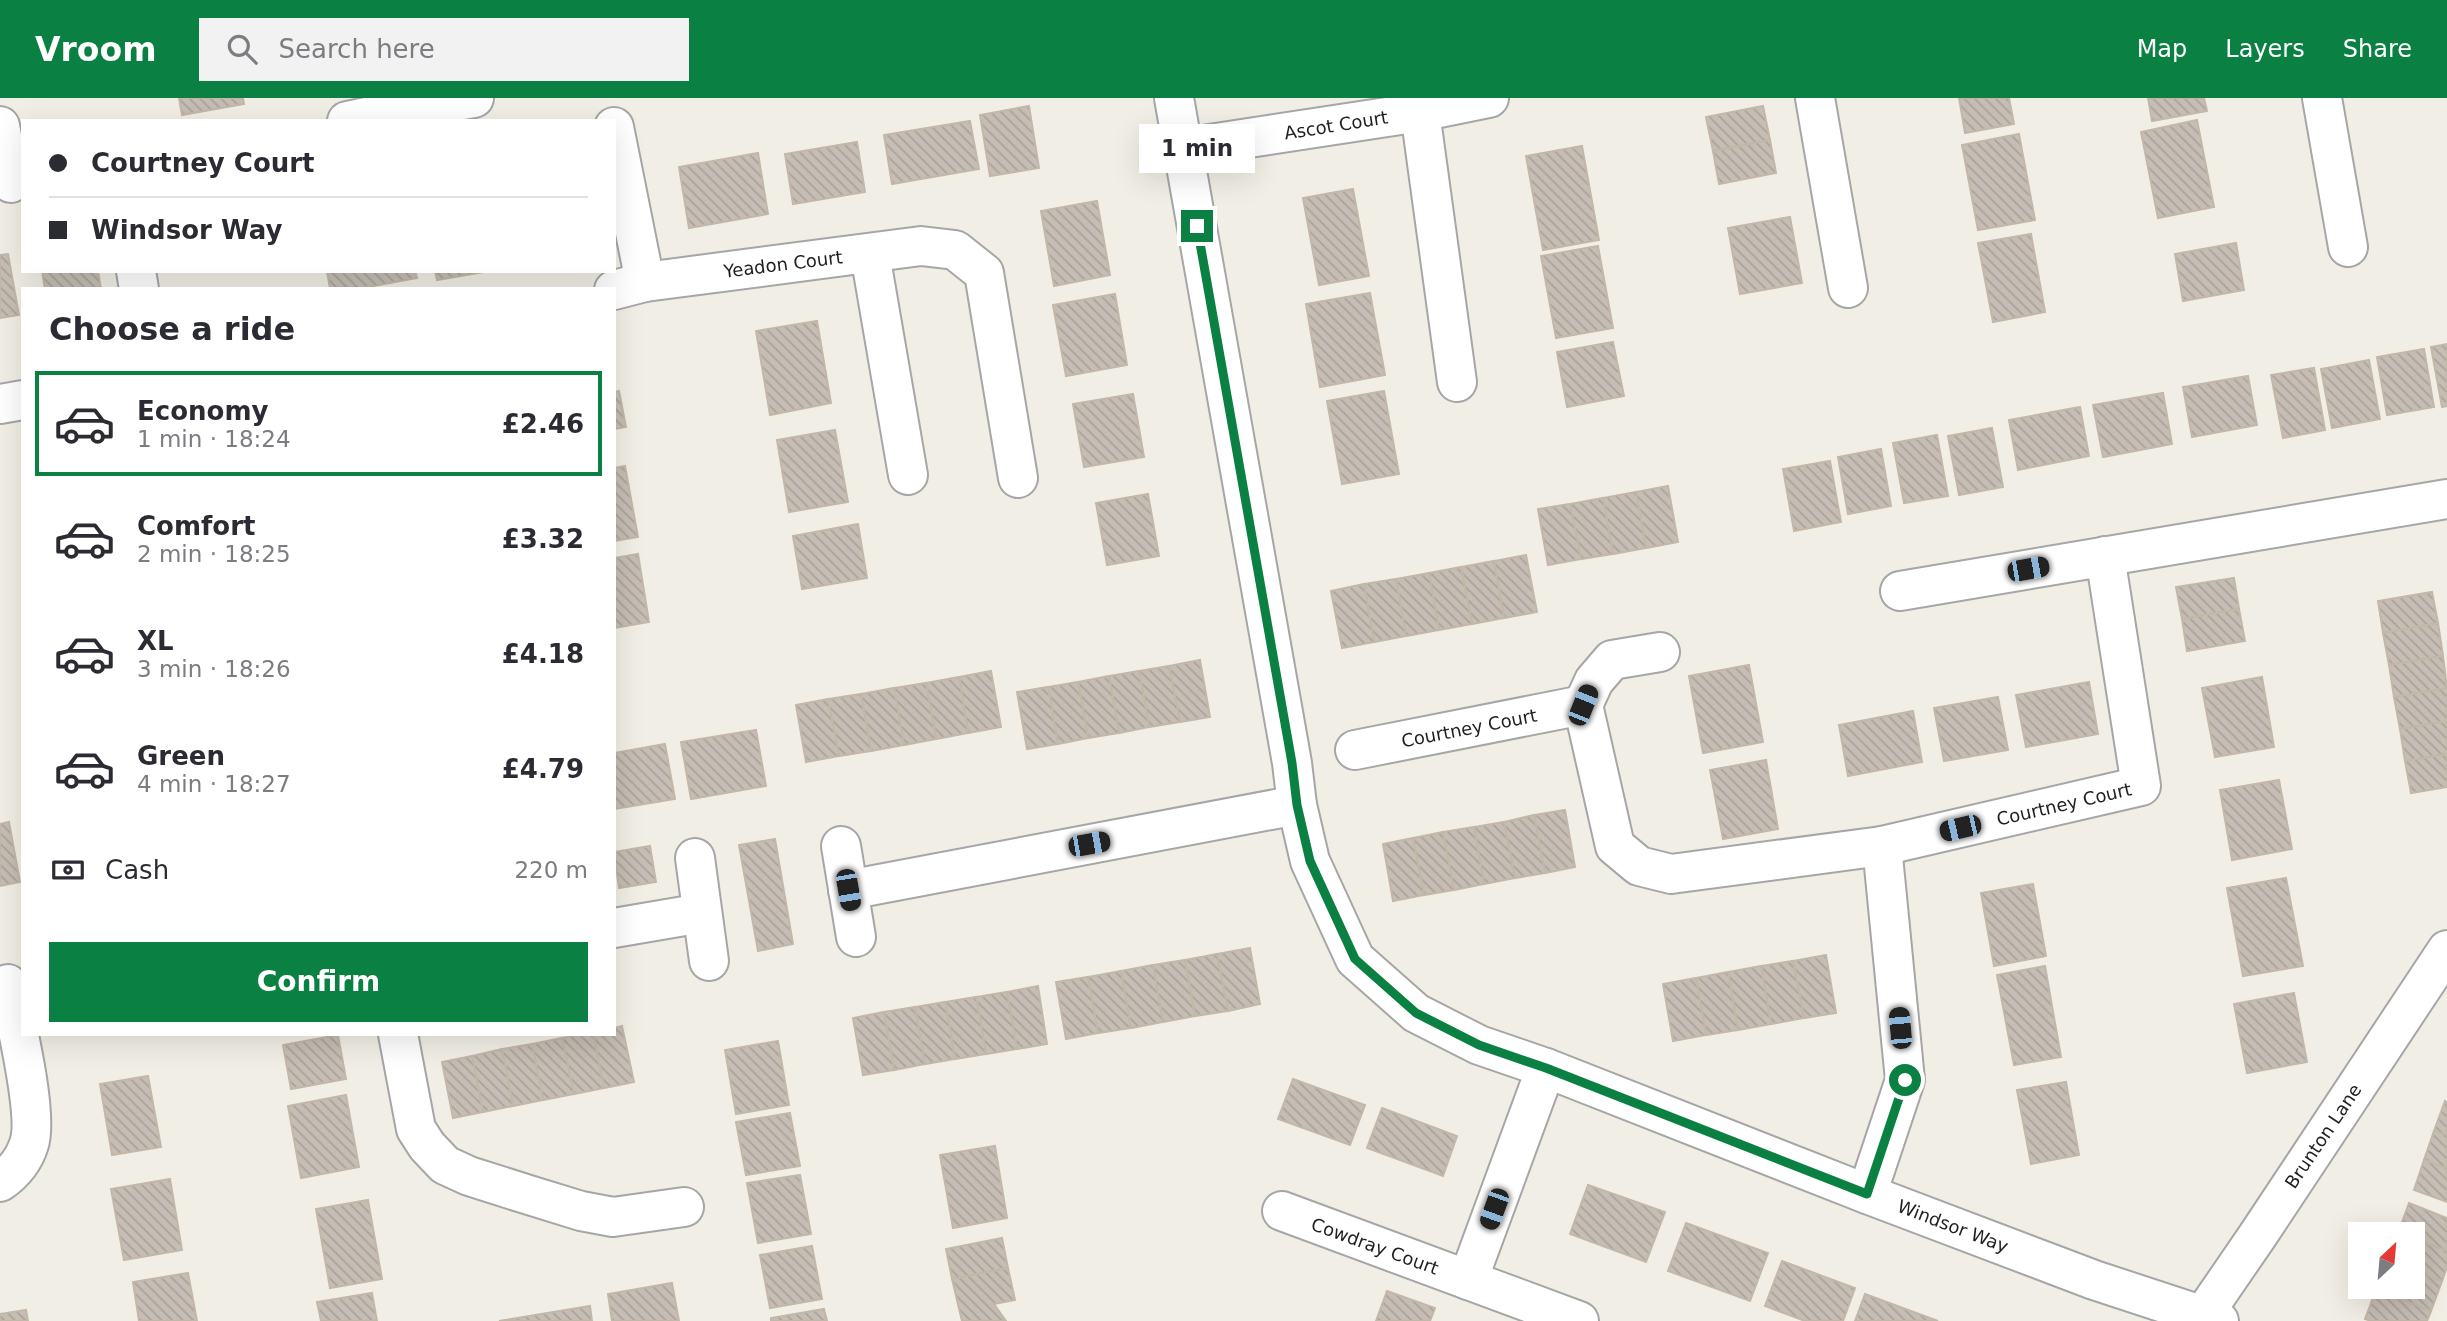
<!DOCTYPE html>
<meta charset="utf-8">
<style>
body{margin:0;font-family:"DejaVu Sans",sans-serif;background:#f2f2f3;color:#2b2b33;height:100vh;display:flex;flex-direction:column;font-size:26px;white-space:nowrap}
*{box-sizing:border-box;margin:0}
p{font-size:23px;color:#7c7c81}
.icon{flex:none;width:38px;height:38px;fill:none;stroke:currentColor;stroke-width:2;stroke-linecap:round;stroke-linejoin:round}
.map{position:relative;flex:1;overflow:hidden}
.drawer{position:absolute;left:21px;top:189px;width:595px;height:749px;display:flex;flex-direction:column;background:#fff;border-radius:0px;box-shadow:0 7px 28px #0002}
.drawer>*{flex:none}
.hud{position:absolute;left:21px;top:21px;width:595px;height:154px;border-radius:0px;box-shadow:0 7px 28px #0002;display:grid;align-content:center;height:154px;padding:0 28px;background:#fff}
.needle{width:46px;rotate:26deg}
.fabs{position:absolute;left:2348px;top:1124px;display:grid;gap:14px}
.fabs a{display:grid;place-items:center;width:77px;height:77px;border-radius:0px;background:#fff;box-shadow:0 7px 28px #0002;font-size:35px}
.end{position:absolute;width:32px;height:32px;margin:-16px;border:9px solid #0b8043;background:#fff;box-shadow:0 0 0 4px #fff}
.from{border-radius:50%}
.bubble{position:absolute;height:49px;border-radius:0px;background:#fff;box-shadow:0 7px 28px #0002;font-size:23px;font-weight:600;line-height:49px;text-align:center}
.car{position:absolute;width:21px;height:42px;margin:-21px -10px;border-radius:9px;box-shadow:0 0 5px 2px #0007;background:linear-gradient(#222 24%,#8ab4d8 0 40%,#222 0 76%,#8ab4d8 0 86%,#222 0)}
.hud b{display:flex;align-items:center;gap:24px;height:66px;font-size:26px}
.hud b+b{border-top:2px solid #e1e1e2}
.hud i{width:18px;height:18px;background:#2b2b33}
ul{padding:0;list-style:none}
li{display:flex;align-items:center;gap:21px;height:105px;margin:0 14px 10px;padding:0 14px;border:4px solid transparent;border-radius:0px}
li div{flex:1}
li b{display:block;font-size:26px}
li em{font-style:normal;font-weight:600}
li.current{border-color:#0b8043}
li>.icon{width:63px;height:63px;stroke-width:1.5}
h2{padding:0 28px;font-size:32px;line-height:84px}
.pay{display:flex;align-items:center;gap:18px;height:77px;padding:0 28px;font-size:26px}
.pay p{margin-inline-start:auto}
.cta{display:flex;gap:14px;margin-top:auto;padding:14px 28px}
.cta a{flex:1;height:80px;border-radius:0px;background:#0b8043;color:#fff;font-size:28px;font-weight:600;line-height:80px;text-align:center}
header{display:flex;align-items:center;gap:42px;box-sizing:border-box;height:98px;padding:0 35px;background:#0b8043;color:#fff}
header strong{font-size:33px}
nav{display:flex;gap:38px;margin-inline-start:auto;font-size:24px}
.search{width:490px;height:63px;background:#f2f2f3;display:flex;align-items:center;gap:18px;box-sizing:border-box;padding:0 24px;border-radius:0px;color:#7c7c81;font-size:26px}
.map>svg:first-child{display:block}
.building{fill:url(#building-back-hatch);stroke:#c3b8a7;stroke-width:2}
.lines{fill:none;stroke-linecap:round;stroke-linejoin:round}
.minor-casing{stroke:#a6a6a6;stroke-width:42}
.minor{stroke:#fff;stroke-width:38}
.route{stroke:#0b8043;stroke-width:9}
.labels{text-anchor:middle;dominant-baseline:central;stroke-width:6;stroke-linejoin:round;paint-order:stroke}
.street-label{font-size:18px;fill:#1f1f1f;stroke:#fff}
</style>
<header>
<strong>Vroom</strong>
<div class="search"><svg class="icon" aria-label="search" viewBox="0 0 24 24"><circle cx="10" cy="10" r="6"/><path d="M15 15l6 6"/></svg>Search here</div>
<nav><a>Map</a><a>Layers</a><a>Share</a></nav>
</header>
<div class="map">
<svg width="2447" height="1223" viewBox="0 0 2447 1223">
<defs>
<pattern id="building-back-hatch" width="6" height="6" patternUnits="userSpaceOnUse" patternTransform="scale(1.75)"><rect width="6" height="6" fill="#c6beb4"/><path d="M-1 5l2 2M0 0l6 6M5-1l2 2" fill="none" stroke="#aaa39a"/></pattern>
</defs>
<rect width="100%" height="100%" fill="#f1efe5"/>
<g class="building">
<polygon points="179,0 243,0 244,6 182,17"/>
<polygon points="1959,0 2009,0 2014,26 1965,35"/>
<polygon points="2148,0 2204,0 2207,13 2152,23"/>
<polygon points="1029,8 1039,70 990,78 980,17"/>
<polygon points="1763,8 1770,42 1713,53 1706,19"/>
<polygon points="2197,22 2214,109 2158,120 2141,34"/>
<polygon points="970,23 979,71 892,86 884,37"/>
<polygon points="2019,36 2035,122 1978,132 1962,47"/>
<polygon points="1770,42 1776,75 1719,86 1713,53"/>
<polygon points="857,44 865,94 793,106 785,56"/>
<polygon points="1582,48 1599,142 1543,152 1526,58"/>
<polygon points="758,55 768,116 689,130 679,69"/>
<polygon points="1353,91 1369,178 1319,187 1303,100"/>
<polygon points="1097,103 1110,177 1054,188 1041,113"/>
<polygon points="1790,119 1802,185 1740,196 1728,130"/>
<polygon points="2031,136 2045,214 1993,224 1978,145"/>
<polygon points="2236,145 2244,192 2183,203 2175,156"/>
<polygon points="1598,148 1613,230 1556,240 1541,158"/>
<polygon points="8,156 19,217 0,220 0,157"/>
<polygon points="42,173 98,173 101,191 45,191"/>
<polygon points="327,173 415,173 417,180 357,191 330,191"/>
<polygon points="435,173 489,173 437,182"/>
<polygon points="1370,195 1385,277 1320,289 1306,206"/>
<polygon points="1115,196 1127,267 1066,278 1053,207"/>
<polygon points="817,223 831,305 770,317 756,233"/>
<polygon points="1613,244 1624,298 1567,309 1557,254"/>
<polygon points="2447,246 2447,308 2442,309 2431,249"/>
<polygon points="2424,251 2434,309 2387,317 2377,259"/>
<polygon points="2369,262 2380,321 2332,330 2321,271"/>
<polygon points="2314,270 2325,332 2283,340 2271,277"/>
<polygon points="2248,278 2257,327 2192,339 2183,289"/>
<polygon points="619,293 626,329 614,331 614,294"/>
<polygon points="1384,293 1399,376 1342,386 1327,303"/>
<polygon points="2163,295 2172,346 2103,359 2093,307"/>
<polygon points="1133,296 1144,359 1084,369 1073,306"/>
<polygon points="2080,309 2089,358 2018,372 2009,322"/>
<polygon points="1992,330 2003,389 1959,397 1948,338"/>
<polygon points="835,332 848,404 789,414 777,342"/>
<polygon points="1937,337 1948,398 1904,405 1893,345"/>
<polygon points="1881,351 1891,408 1848,416 1838,359"/>
<polygon points="1830,363 1841,424 1794,433 1783,371"/>
<polygon points="625,368 638,439 614,443 614,370"/>
<polygon points="1668,388 1678,444 1646,450 1636,394"/>
<polygon points="1636,394 1646,450 1613,456 1603,400"/>
<polygon points="1148,396 1159,458 1107,467 1096,405"/>
<polygon points="1603,400 1613,456 1581,461 1570,406"/>
<polygon points="1570,406 1581,461 1548,467 1538,411"/>
<polygon points="858,426 867,480 802,491 793,438"/>
<polygon points="638,456 649,524 614,530 614,460"/>
<polygon points="1526,457 1537,514 1504,520 1494,463"/>
<polygon points="1494,463 1504,520 1472,526 1461,469"/>
<polygon points="1461,469 1472,526 1439,532 1429,475"/>
<polygon points="1429,475 1439,532 1406,538 1396,481"/>
<polygon points="2234,480 2239,511 2182,521 2176,489"/>
<polygon points="1396,481 1406,538 1374,544 1364,486"/>
<polygon points="1364,486 1374,544 1342,550 1331,493"/>
<polygon points="2432,494 2438,525 2383,535 2378,503"/>
<polygon points="2239,511 2245,543 2187,553 2182,521"/>
<polygon points="2438,525 2443,558 2389,567 2383,535"/>
<polygon points="2443,558 2447,590 2394,599 2389,567"/>
<polygon points="1200,562 1210,619 1180,624 1169,568"/>
<polygon points="1749,567 1763,644 1703,655 1689,578"/>
<polygon points="1169,568 1180,624 1149,629 1139,573"/>
<polygon points="991,573 1001,629 968,635 959,579"/>
<polygon points="1139,573 1149,629 1119,635 1109,578"/>
<polygon points="1109,578 1119,635 1088,640 1078,584"/>
<polygon points="959,579 968,635 936,641 926,585"/>
<polygon points="2262,579 2274,649 2215,659 2202,590"/>
<polygon points="1078,584 1088,640 1058,646 1048,589"/>
<polygon points="2089,584 2098,636 2026,649 2016,597"/>
<polygon points="926,585 936,641 904,647 894,590"/>
<polygon points="1048,589 1058,646 1027,651 1017,594"/>
<polygon points="894,590 904,647 871,653 861,596"/>
<polygon points="2447,590 2447,623 2400,631 2394,599"/>
<polygon points="861,596 871,653 839,658 828,601"/>
<polygon points="1998,599 2008,652 1944,663 1934,610"/>
<polygon points="828,601 839,658 806,664 796,607"/>
<polygon points="1913,613 1922,664 1848,678 1839,627"/>
<polygon points="2447,623 2447,656 2405,663 2400,631"/>
<polygon points="756,632 766,688 691,701 681,644"/>
<polygon points="665,646 675,701 614,711 614,655"/>
<polygon points="2447,656 2447,689 2411,695 2405,663"/>
<polygon points="1766,662 1778,731 1723,741 1710,672"/>
<polygon points="2279,682 2292,751 2232,762 2220,692"/>
<polygon points="1565,712 1575,769 1545,775 1534,717"/>
<polygon points="1534,717 1545,775 1515,780 1504,724"/>
<polygon points="9,724 20,784 0,788 0,726"/>
<polygon points="1504,724 1515,780 1484,786 1474,729"/>
<polygon points="1474,729 1484,786 1454,792 1443,734"/>
<polygon points="1443,734 1454,792 1424,797 1413,740"/>
<polygon points="1413,740 1424,797 1393,803 1383,746"/>
<polygon points="775,741 793,846 758,853 739,747"/>
<polygon points="650,748 656,784 619,790 614,754"/>
<polygon points="2286,780 2303,868 2243,878 2227,790"/>
<polygon points="2033,786 2046,858 1994,868 1981,795"/>
<polygon points="1250,850 1260,906 1228,913 1217,856"/>
<polygon points="1217,856 1228,913 1195,918 1185,862"/>
<polygon points="1826,857 1836,915 1804,920 1793,863"/>
<polygon points="1185,862 1195,918 1163,924 1153,867"/>
<polygon points="1793,863 1804,920 1771,926 1761,868"/>
<polygon points="1153,867 1163,924 1131,930 1121,873"/>
<polygon points="1761,868 1771,926 1738,932 1728,874"/>
<polygon points="2045,868 2061,959 2014,967 1997,877"/>
<polygon points="1121,873 1131,930 1098,935 1088,879"/>
<polygon points="1728,874 1738,932 1706,937 1696,880"/>
<polygon points="1088,879 1098,935 1066,941 1056,884"/>
<polygon points="1696,880 1706,937 1673,943 1663,886"/>
<polygon points="1038,888 1047,946 1017,951 1007,894"/>
<polygon points="1007,894 1017,951 986,956 976,899"/>
<polygon points="2294,895 2307,964 2247,975 2234,906"/>
<polygon points="976,899 986,956 955,961 945,904"/>
<polygon points="945,904 955,961 925,966 915,909"/>
<polygon points="915,909 925,966 894,972 884,914"/>
<polygon points="884,914 894,972 863,977 853,920"/>
<polygon points="622,928 634,984 604,990 593,936 614,936 614,930"/>
<polygon points="582,936 593,936 604,990 574,996 562,940"/>
<polygon points="338,937 346,981 291,991 283,947"/>
<polygon points="562,940 574,996 543,1002 532,946"/>
<polygon points="778,943 789,1007 736,1016 725,952"/>
<polygon points="532,946 543,1002 513,1008 502,951"/>
<polygon points="502,951 513,1008 483,1014 472,958"/>
<polygon points="472,958 483,1014 453,1020 442,964"/>
<polygon points="148,978 161,1049 112,1057 100,986"/>
<polygon points="1293,981 1365,1007 1350,1047 1278,1021"/>
<polygon points="2066,984 2079,1057 2031,1066 2017,992"/>
<polygon points="346,997 359,1069 301,1080 288,1008"/>
<polygon points="2445,1003 2447,1004 2447,1037 2434,1033"/>
<polygon points="1382,1010 1457,1038 1443,1078 1367,1050"/>
<polygon points="790,1015 800,1068 746,1077 736,1024"/>
<polygon points="2434,1033 2447,1037 2447,1070 2424,1062"/>
<polygon points="995,1048 1007,1120 953,1130 940,1057"/>
<polygon points="2424,1062 2447,1070 2447,1104 2414,1092"/>
<polygon points="800,1077 811,1136 758,1145 747,1085"/>
<polygon points="170,1081 182,1152 124,1162 111,1091"/>
<polygon points="1588,1087 1665,1114 1646,1164 1570,1136"/>
<polygon points="368,1102 382,1181 330,1190 316,1111"/>
<polygon points="2409,1105 2447,1120 2447,1153 2413,1140 2413,1136 2398,1135"/>
<polygon points="1686,1125 1768,1155 1750,1203 1668,1173"/>
<polygon points="1002,1140 1008,1170 952,1181 946,1151"/>
<polygon points="2413,1140 2447,1153 2447,1169 2442,1183 2413,1173"/>
<polygon points="812,1148 822,1201 770,1210 760,1157"/>
<polygon points="1782,1163 1855,1190 1843,1223 1805,1223 1765,1208"/>
<polygon points="1008,1170 1015,1202 994,1206 1006,1223 962,1223 952,1181"/>
<polygon points="2413,1173 2442,1183 2431,1213 2376,1192 2378,1188 2413,1188"/>
<polygon points="188,1175 197,1223 139,1223 133,1184"/>
<polygon points="672,1185 679,1223 612,1223 608,1196"/>
<polygon points="2376,1192 2431,1213 2427,1223 2371,1223 2365,1221"/>
<polygon points="1387,1193 1435,1210 1430,1223 1376,1223"/>
<polygon points="372,1195 377,1223 321,1223 317,1204"/>
<polygon points="1865,1196 1938,1223 1855,1223"/>
<polygon points="590,1208 592,1223 499,1223"/>
<polygon points="824,1211 827,1223 771,1223 771,1220"/>
<polygon points="26,1212 28,1223 0,1223 0,1216"/>
</g>
<g class="lines">
<g class="minor-casing">
<g id="minor">
<polyline points="384,0 386,15 474,0"/>
<polyline points="1174,0 1292,665 1297,707 1310,763 1355,861 1416,915 1479,947 1546,970 1867,1096 2094,1182 2219,1223"/>
<polyline points="1815,0 1848,190"/>
<polyline points="2322,0 2348,149"/>
<polyline points="1420,14 1457,284"/>
<polyline points="347,23 386,15"/>
<polyline points="0,28 11,85"/>
<polyline points="614,29 645,184"/>
<polyline points="1183,50 1420,14 1489,0"/>
<polyline points="870,156 908,377"/>
<polyline points="136,173 139,191"/>
<polyline points="614,192 645,184 921,148 955,152 984,175 1018,380"/>
<polyline points="0,306 23,302"/>
<polyline points="1900,493 2447,401"/>
<polyline points="1660,554 1612,562 1594,583 1583,607 1615,748 1639,768 1671,776 1882,748 2141,688 2105,458"/>
<polyline points="1355,652 1583,607"/>
<polyline points="841,748 856,839"/>
<polyline points="695,760 709,863"/>
<polyline points="848,792 1297,707"/>
<polyline points="614,830 702,815"/>
<polyline points="398,936 416,1031 427,1048 445,1067 469,1078 529,1097 581,1113 613,1119 684,1109"/>
<path d="M0,1084C13,1075 24,1062 29,1046C39,1017 15,920 8,886"/>
<polyline points="1867,1096 1905,982 1882,748"/>
<polyline points="1282,1113 1579,1223"/>
<polyline points="1468,1182 1546,970"/>
<polyline points="2199,1223 2258,1137 2447,852"/>
</g>
</g>
<use href="#minor" class="minor"/>
</g>
<g class="lines">
<polyline class="route" points="1197,128 1292,665 1297,707 1310,763 1355,861 1416,915 1479,947 1546,970 1867,1096 1905,982"/>
</g>
<g class="labels">
<g class="street-label">
<text transform="translate(1336 27) rotate(-9)">Ascot Court</text>
<text transform="translate(783 166) rotate(-7)">Yeadon Court</text>
<text transform="translate(1469 630) rotate(-11)">Courtney Court</text>
<text transform="translate(2064 706) rotate(-13)">Courtney Court</text>
<text transform="translate(2323 1038) rotate(-56)">Brunton Lane</text>
<text transform="translate(1953 1128) rotate(21)">Windsor Way</text>
<text transform="translate(1375 1148) rotate(20)">Cowdray Court</text>
</g>
</g>
</svg>
<div class="fabs">
<a><svg class="needle" viewBox="-14 -14 28 28"><path d="M0-13l5 13h-10z" fill="#e53935"/><path d="M0 13l5-13h-10z" fill="#7c7c81"/></svg></a>
</div>
<i class="end from" style="left:1905px;top:982px"></i>
<i class="end" style="left:1197px;top:128px"></i>
<div class="bubble" style="left:1139px;top:26px;width:116px">1 min</div>
<i class="car" style="left:2028px;top:471px;rotate:80deg"></i>
<i class="car" style="left:1583px;top:607px;rotate:22deg"></i>
<i class="car" style="left:1960px;top:730px;rotate:257deg"></i>
<i class="car" style="left:1089px;top:746px;rotate:80deg"></i>
<i class="car" style="left:848px;top:792px;rotate:170deg"></i>
<i class="car" style="left:1900px;top:930px;rotate:355deg"></i>
<i class="car" style="left:1494px;top:1111px;rotate:200deg"></i>
<div class="hud">
<b><i class="from"></i>Courtney Court</b>
<b><i></i>Windsor Way</b>
</div>
<section class="drawer">
<h2>Choose a ride</h2>
<ul>
<li class="current"><svg class="icon" aria-label="car" viewBox="0 0 24 24"><path d="M5 17H2v-5l4-1 3-4h7l3 4 3 1v5h-3M9 17h6M6 11h13"/><circle cx="7" cy="17" r="2"/><circle cx="17" cy="17" r="2"/></svg><div><b>Economy</b><p>1 min · 18:24</p></div><em>£2.46</em></li>
<li><svg class="icon" aria-label="car" viewBox="0 0 24 24"><path d="M5 17H2v-5l4-1 3-4h7l3 4 3 1v5h-3M9 17h6M6 11h13"/><circle cx="7" cy="17" r="2"/><circle cx="17" cy="17" r="2"/></svg><div><b>Comfort</b><p>2 min · 18:25</p></div><em>£3.32</em></li>
<li><svg class="icon" aria-label="car" viewBox="0 0 24 24"><path d="M5 17H2v-5l4-1 3-4h7l3 4 3 1v5h-3M9 17h6M6 11h13"/><circle cx="7" cy="17" r="2"/><circle cx="17" cy="17" r="2"/></svg><div><b>XL</b><p>3 min · 18:26</p></div><em>£4.18</em></li>
<li><svg class="icon" aria-label="car" viewBox="0 0 24 24"><path d="M5 17H2v-5l4-1 3-4h7l3 4 3 1v5h-3M9 17h6M6 11h13"/><circle cx="7" cy="17" r="2"/><circle cx="17" cy="17" r="2"/></svg><div><b>Green</b><p>4 min · 18:27</p></div><em>£4.79</em></li>
</ul>
<div class="pay"><svg class="icon" aria-label="cash" viewBox="0 0 24 24"><path d="M3 7h18v10H3z"/><circle cx="12" cy="12" r="2"/></svg>Cash<p>220 m</p></div>
<div class="cta"><a>Confirm</a></div>
</section>
</div>
